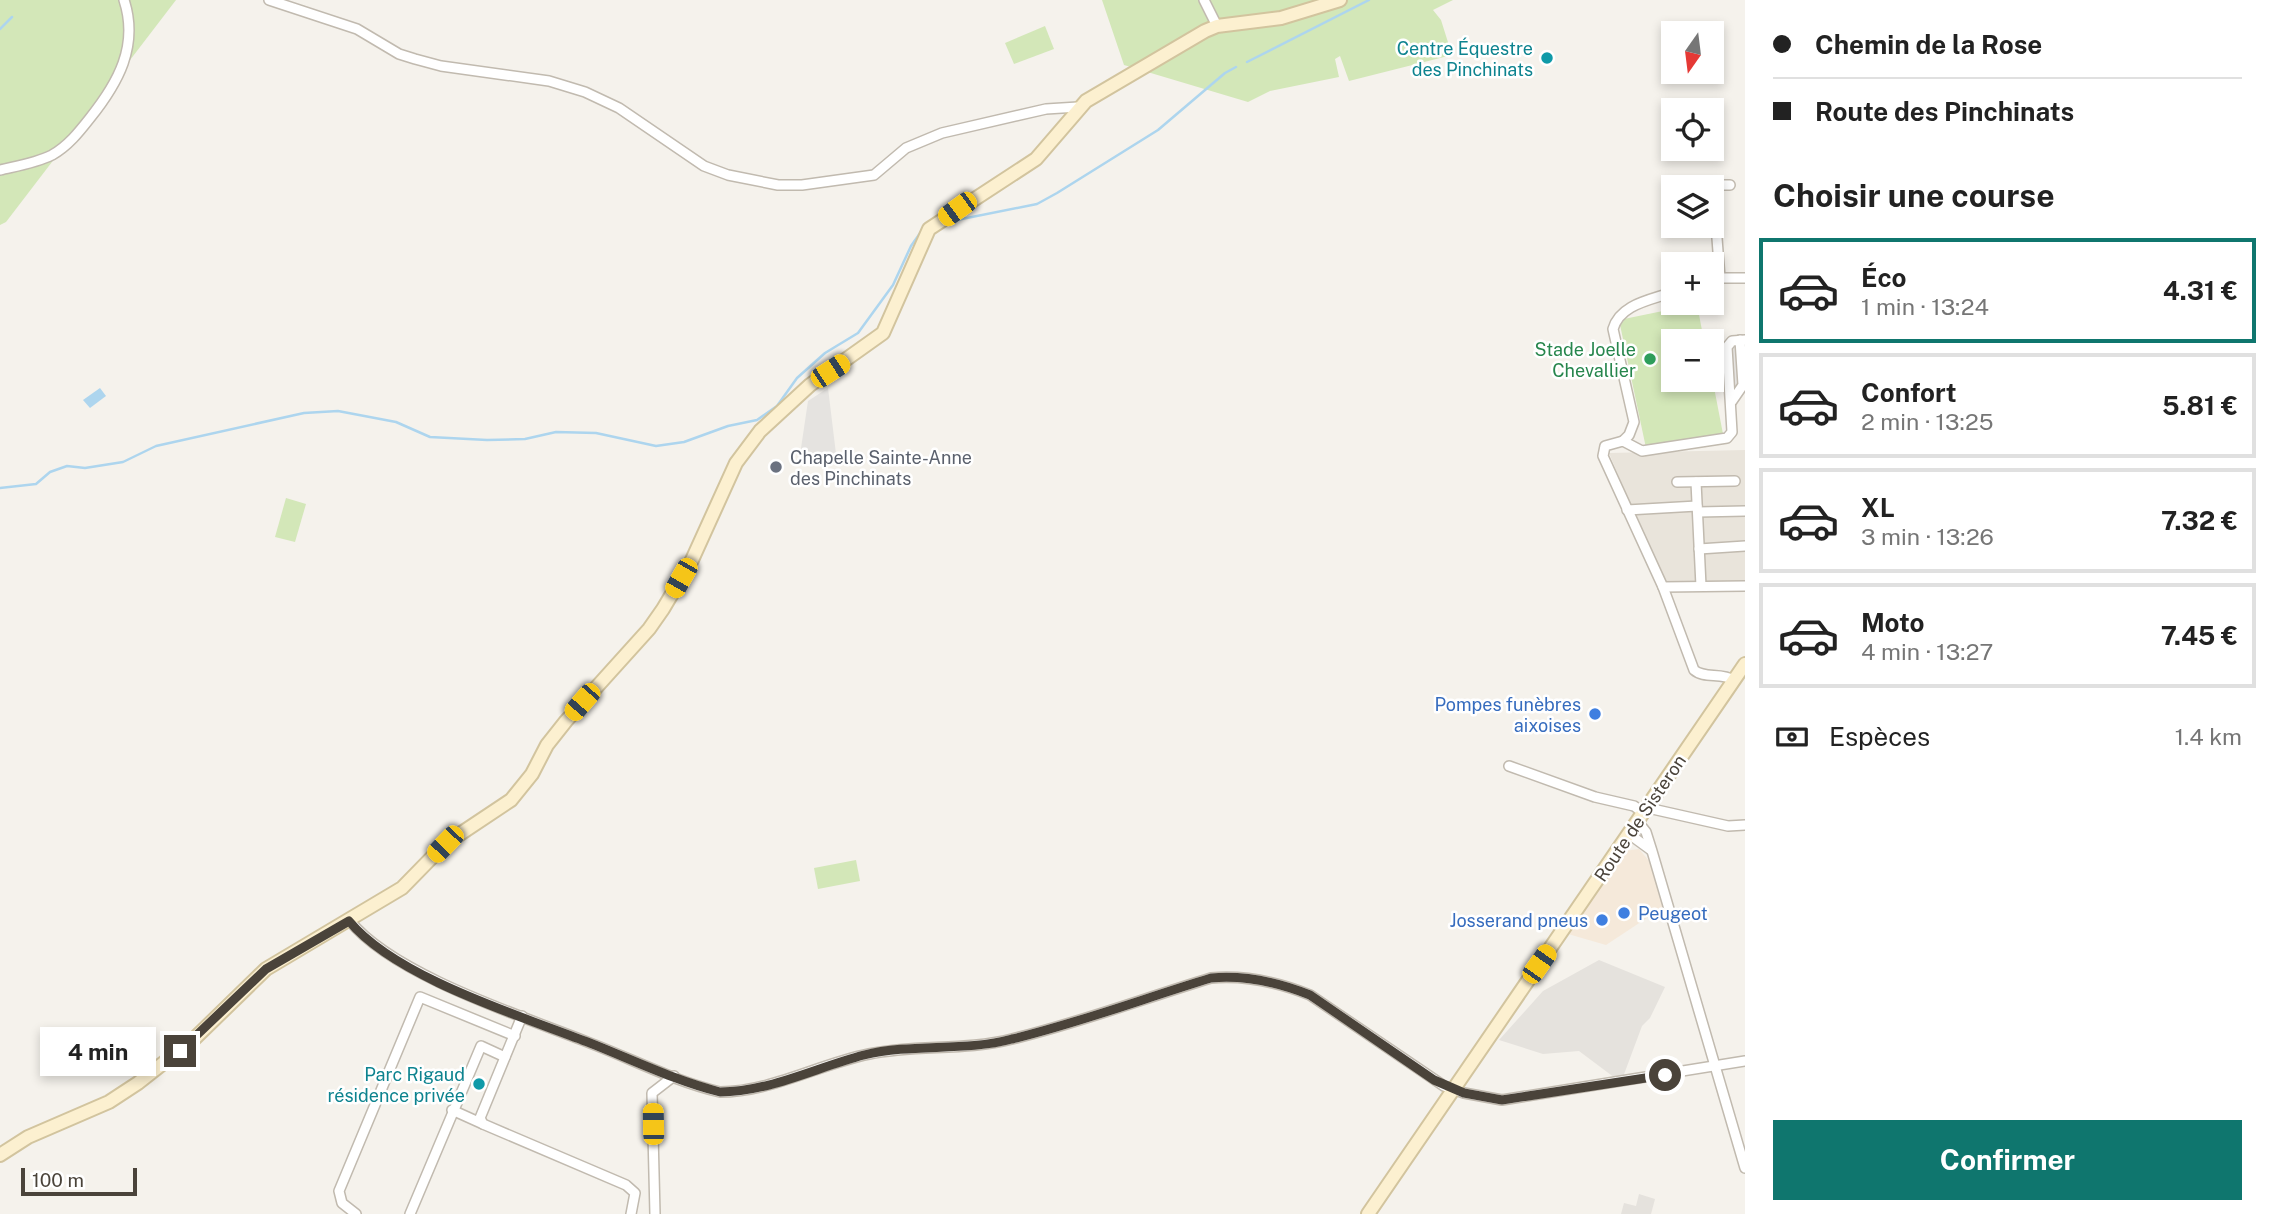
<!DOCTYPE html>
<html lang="fr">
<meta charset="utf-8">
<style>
body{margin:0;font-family:"Public Sans",sans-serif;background:#f6f6f6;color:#222;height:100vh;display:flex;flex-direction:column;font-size:26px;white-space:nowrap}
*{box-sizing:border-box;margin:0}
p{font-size:23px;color:#767676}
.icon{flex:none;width:38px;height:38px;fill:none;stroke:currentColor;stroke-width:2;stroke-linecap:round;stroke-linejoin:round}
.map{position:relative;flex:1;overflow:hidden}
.panel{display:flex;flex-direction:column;background:#fff;width:525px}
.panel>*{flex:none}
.top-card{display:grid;align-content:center;height:154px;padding:0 28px;background:#fff}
.needle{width:46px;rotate:194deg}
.buttons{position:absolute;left:1661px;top:21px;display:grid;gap:14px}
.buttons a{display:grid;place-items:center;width:63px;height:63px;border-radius:0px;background:#fff;box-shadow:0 4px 10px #0003;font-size:35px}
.scale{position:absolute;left:21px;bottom:18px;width:116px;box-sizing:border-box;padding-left:7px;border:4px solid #4a433a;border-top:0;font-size:19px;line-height:24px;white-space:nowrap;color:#4a433a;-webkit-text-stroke:5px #fff;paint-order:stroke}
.end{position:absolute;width:32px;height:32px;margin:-16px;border:9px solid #4a433a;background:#fff;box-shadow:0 0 0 4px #fff}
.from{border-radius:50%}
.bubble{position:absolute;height:49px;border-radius:0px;background:#fff;box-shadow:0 4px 10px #0003;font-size:23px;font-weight:700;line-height:49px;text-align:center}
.car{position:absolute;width:21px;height:42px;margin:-21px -10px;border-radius:9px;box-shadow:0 0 5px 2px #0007;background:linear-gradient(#f5c518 24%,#345 0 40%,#f5c518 0 76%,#345 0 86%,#f5c518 0)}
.top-card b{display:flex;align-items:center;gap:24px;height:66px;font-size:26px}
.top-card b+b{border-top:2px solid #e0e0e0}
.top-card i{width:18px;height:18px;background:#222}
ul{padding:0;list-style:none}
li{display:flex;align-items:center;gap:21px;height:105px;margin:0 14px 10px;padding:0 14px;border:4px solid #e0e0e0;border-radius:0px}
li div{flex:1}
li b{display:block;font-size:26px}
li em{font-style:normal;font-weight:700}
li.active{border-color:#0f766e}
li>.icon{width:63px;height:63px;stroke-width:1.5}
h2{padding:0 28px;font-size:32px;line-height:84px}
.pay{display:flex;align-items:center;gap:18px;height:77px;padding:0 28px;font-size:26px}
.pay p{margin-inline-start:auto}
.action{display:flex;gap:14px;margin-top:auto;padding:14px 28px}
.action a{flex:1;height:80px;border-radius:0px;background:#0f766e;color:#fff;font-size:28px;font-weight:700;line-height:80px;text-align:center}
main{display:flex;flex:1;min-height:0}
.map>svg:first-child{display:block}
.residential{fill:#e9e4db}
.commercial{fill:#f5e9da}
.industrial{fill:#e5e2dd}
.green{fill:#d3e7b8}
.parking{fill:#e5e3e0}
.water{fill:#add5ee}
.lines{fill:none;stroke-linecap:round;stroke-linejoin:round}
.stream{stroke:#add5ee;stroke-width:2.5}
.street-casing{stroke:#c1baaf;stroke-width:12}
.secondary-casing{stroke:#d2c49e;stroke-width:16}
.street{stroke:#fff;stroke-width:9}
.secondary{stroke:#fcf0d0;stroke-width:12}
.route{stroke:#4a433a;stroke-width:9}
.culture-dot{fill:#0f9aa8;stroke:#fff;stroke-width:2.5}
.leisure-dot{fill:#2e9e5b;stroke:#fff;stroke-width:2.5}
.worship-dot{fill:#6b7280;stroke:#fff;stroke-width:2.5}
.shop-dot{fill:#3f7fe0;stroke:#fff;stroke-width:2.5}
.labels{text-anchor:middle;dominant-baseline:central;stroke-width:5;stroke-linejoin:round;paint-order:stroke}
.culture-label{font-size:18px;fill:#0d838f;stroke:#fff;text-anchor:end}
.leisure-label{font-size:18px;fill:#27864d;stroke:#fff;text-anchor:end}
.worship-label{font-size:18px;fill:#5b616d;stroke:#fff;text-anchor:start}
.shop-label{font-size:18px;fill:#366cbe;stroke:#fff;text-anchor:end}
.street-label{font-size:18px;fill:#4a433a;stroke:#fff}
</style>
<main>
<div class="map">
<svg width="1745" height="1214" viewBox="0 0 1745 1214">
<rect width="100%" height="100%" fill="#f5f2ec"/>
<polygon class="residential" points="1745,450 1745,583 1664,584 1609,453"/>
<polygon class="commercial" points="1639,849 1649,861 1665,906 1606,945 1568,934 1624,851"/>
<g class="industrial">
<polygon points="1599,960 1665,987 1650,1018 1642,1026 1623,1077 1615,1078 1579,1051 1543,1054 1499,1040 1543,991"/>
<polygon points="1639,1194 1655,1199 1651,1214 1621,1214 1624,1203 1636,1206"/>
</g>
<g class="green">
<polygon points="0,0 176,0 6,222 0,225"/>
<polygon points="1102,0 1453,0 1433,10 1441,20 1452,55 1349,81 1340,56 1335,59 1339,77 1270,91 1248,102 1124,65"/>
<polygon points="1045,26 1054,49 1014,64 1005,43"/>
<polygon points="1697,304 1704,341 1673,341 1673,380 1712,380 1712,377 1723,434 1646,448 1619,320"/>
<polygon points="286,498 306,504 295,542 275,537"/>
<polygon points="856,860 860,881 818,889 814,868"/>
</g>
<g class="parking">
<polygon points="1737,343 1741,383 1738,387 1732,387 1728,345"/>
<polygon points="828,388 836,454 829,453 828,462 800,455 808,401"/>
</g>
<polygon class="water" points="100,388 106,396 90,408 83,400"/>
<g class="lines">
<g class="stream">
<polyline points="0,29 12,17"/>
<polyline points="1247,62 1369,0"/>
<polyline points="952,221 1037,204 1057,193 1158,130 1225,73 1236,67"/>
<polyline points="0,488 36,484 50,472 67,466 85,468 123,462 156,446 304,413 338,411 396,422 430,437 487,440 525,439 556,432 596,433 656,446 684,442 728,426 757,420 777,406 797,378 825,353 858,333 893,285 911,246 923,229"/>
</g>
<g class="street-casing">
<g id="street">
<polyline points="269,0 357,29 399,54 415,59 441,66 549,81 585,92 619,108 704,166 728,175 778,185 802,185 874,175 906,148 942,133 1046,109 1078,107"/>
<polyline points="1204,0 1217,26"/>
<path d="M0,170C17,166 36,163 52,155C68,146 79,132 90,118C118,83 139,46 124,0"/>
<polyline points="1720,278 1745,278"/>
<polyline points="1712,280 1720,278 1713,185 1730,185"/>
<polyline points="1745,340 1732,341 1727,347 1732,432 1727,438 1642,451 1623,441 1605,446 1603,456 1663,587 1745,586"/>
<polyline points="1732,401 1743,385 1740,340"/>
<path d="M1623,441L1629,435L1634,422L1613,329C1620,304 1651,300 1673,292"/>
<polyline points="1677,482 1735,481"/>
<polyline points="1696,482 1701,586"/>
<polyline points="1627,510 1697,506"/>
<polyline points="1698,512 1745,511"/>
<polyline points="1699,549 1745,546"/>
<path d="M1663,587L1694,670C1704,679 1721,672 1734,680"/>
<polyline points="1509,766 1595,797 1634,806 1644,813"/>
<polyline points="1648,808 1728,826 1745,825"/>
<polyline points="1638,822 1646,832 1652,851 1745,1168"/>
<polyline points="1629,834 1651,850"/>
<path d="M350,921C394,976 528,1018 595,1045C636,1061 677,1082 720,1092C771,1092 819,1064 869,1054C916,1044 965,1051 1012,1039C1079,1023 1145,998 1211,978C1246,975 1278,982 1310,995L1444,1086L1464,1093L1502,1100L1745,1061"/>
<polyline points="522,1016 480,1118 483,1124 626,1185 635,1193 631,1214"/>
<polyline points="452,1110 483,1124"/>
<polyline points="356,1214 342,1203 339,1191 420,997 515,1036"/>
<polyline points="410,1214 481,1046 505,1057"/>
<polyline points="655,1214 652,1093 674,1076"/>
</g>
</g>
<g class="secondary-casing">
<g id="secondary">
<polyline points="0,1155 28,1137 109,1102 138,1083 194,1039 266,969 402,888 445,844 511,800 532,774 547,745 566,721 649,629 663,609 692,560 736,463 760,431 810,385 883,333 929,229 1036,159 1086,101 1205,31 1217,26 1281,18 1340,0"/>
<polyline points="1368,1214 1745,664"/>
</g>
</g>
<use href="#street" class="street"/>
<use href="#secondary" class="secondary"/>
</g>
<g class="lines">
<path class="route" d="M180,1051L266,969L349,921C396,978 521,1016 590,1043C633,1060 676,1081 720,1092C769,1092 817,1067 864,1055C913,1043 964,1052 1012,1039C1079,1023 1145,998 1211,978C1246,975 1278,982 1310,995L1434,1080L1464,1093L1502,1100L1665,1075"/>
</g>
<g class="culture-dot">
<circle cx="1547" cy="58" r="7"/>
<circle cx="479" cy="1084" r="7"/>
</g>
<circle class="leisure-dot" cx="1650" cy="359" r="7"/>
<circle class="worship-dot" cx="776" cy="467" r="7"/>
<g class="shop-dot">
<circle cx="1595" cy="714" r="7"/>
<circle cx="1624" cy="913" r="7"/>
<circle cx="1602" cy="920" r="7"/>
</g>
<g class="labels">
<g class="culture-label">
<text x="1533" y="48">Centre Équestre<tspan x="1533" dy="21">des Pinchinats</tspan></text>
<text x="465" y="1074">Parc Rigaud<tspan x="465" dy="21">résidence privée</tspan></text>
</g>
<g class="leisure-label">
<text x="1636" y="349">Stade Joelle<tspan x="1636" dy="21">Chevallier</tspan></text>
</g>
<g class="worship-label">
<text x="790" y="457">Chapelle Sainte-Anne<tspan x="790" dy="21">des Pinchinats</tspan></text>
</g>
<g class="shop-label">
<text x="1581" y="704">Pompes funèbres<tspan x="1581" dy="21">aixoises</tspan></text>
<text x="1638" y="913" text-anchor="start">Peugeot</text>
<text x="1588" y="920">Josserand pneus</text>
</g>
<g class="street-label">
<text transform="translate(1640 818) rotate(-56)">Route de Sisteron</text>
</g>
</g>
</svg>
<div class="buttons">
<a><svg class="needle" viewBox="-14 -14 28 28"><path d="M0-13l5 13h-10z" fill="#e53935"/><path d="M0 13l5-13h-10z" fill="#767676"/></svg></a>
<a><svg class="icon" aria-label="locate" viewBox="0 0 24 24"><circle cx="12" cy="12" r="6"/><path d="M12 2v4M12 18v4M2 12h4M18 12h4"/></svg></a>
<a><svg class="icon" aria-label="layers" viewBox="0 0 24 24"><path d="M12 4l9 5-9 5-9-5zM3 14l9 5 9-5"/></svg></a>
<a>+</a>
<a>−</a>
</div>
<div class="scale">100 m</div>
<i class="end from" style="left:1665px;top:1075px"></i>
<i class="end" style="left:180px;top:1051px"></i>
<div class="bubble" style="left:40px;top:1027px;width:116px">4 min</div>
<i class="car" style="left:957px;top:209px;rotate:234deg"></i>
<i class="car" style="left:830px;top:371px;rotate:57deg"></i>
<i class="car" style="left:681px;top:578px;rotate:210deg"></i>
<i class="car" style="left:582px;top:702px;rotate:221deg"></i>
<i class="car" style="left:445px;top:844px;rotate:224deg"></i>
<i class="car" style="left:1539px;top:964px;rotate:35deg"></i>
<i class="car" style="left:653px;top:1124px;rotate:359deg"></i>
</div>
<section class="panel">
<div class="top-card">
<b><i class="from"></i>Chemin de la Rose</b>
<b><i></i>Route des Pinchinats</b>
</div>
<h2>Choisir une course</h2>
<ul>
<li class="active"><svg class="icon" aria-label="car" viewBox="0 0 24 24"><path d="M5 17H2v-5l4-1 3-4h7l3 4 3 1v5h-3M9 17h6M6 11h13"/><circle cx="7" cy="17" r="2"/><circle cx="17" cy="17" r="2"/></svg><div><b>Éco</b><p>1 min · 13:24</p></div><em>4.31 €</em></li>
<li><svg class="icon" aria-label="car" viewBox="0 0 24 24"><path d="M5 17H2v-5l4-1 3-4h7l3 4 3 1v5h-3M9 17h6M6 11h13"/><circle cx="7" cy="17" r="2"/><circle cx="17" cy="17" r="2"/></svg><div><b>Confort</b><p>2 min · 13:25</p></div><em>5.81 €</em></li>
<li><svg class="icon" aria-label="car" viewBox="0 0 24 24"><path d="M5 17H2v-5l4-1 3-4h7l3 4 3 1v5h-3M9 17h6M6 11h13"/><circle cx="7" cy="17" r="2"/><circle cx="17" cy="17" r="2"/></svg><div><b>XL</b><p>3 min · 13:26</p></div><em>7.32 €</em></li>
<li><svg class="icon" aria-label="car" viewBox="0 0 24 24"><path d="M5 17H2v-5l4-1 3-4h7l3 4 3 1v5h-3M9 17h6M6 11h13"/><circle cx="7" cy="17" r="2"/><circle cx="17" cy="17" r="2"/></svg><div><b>Moto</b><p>4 min · 13:27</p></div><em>7.45 €</em></li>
</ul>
<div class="pay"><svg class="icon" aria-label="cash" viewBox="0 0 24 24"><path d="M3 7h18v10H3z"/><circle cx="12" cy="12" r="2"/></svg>Espèces<p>1.4 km</p></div>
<div class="action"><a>Confirmer</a></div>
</section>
</main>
